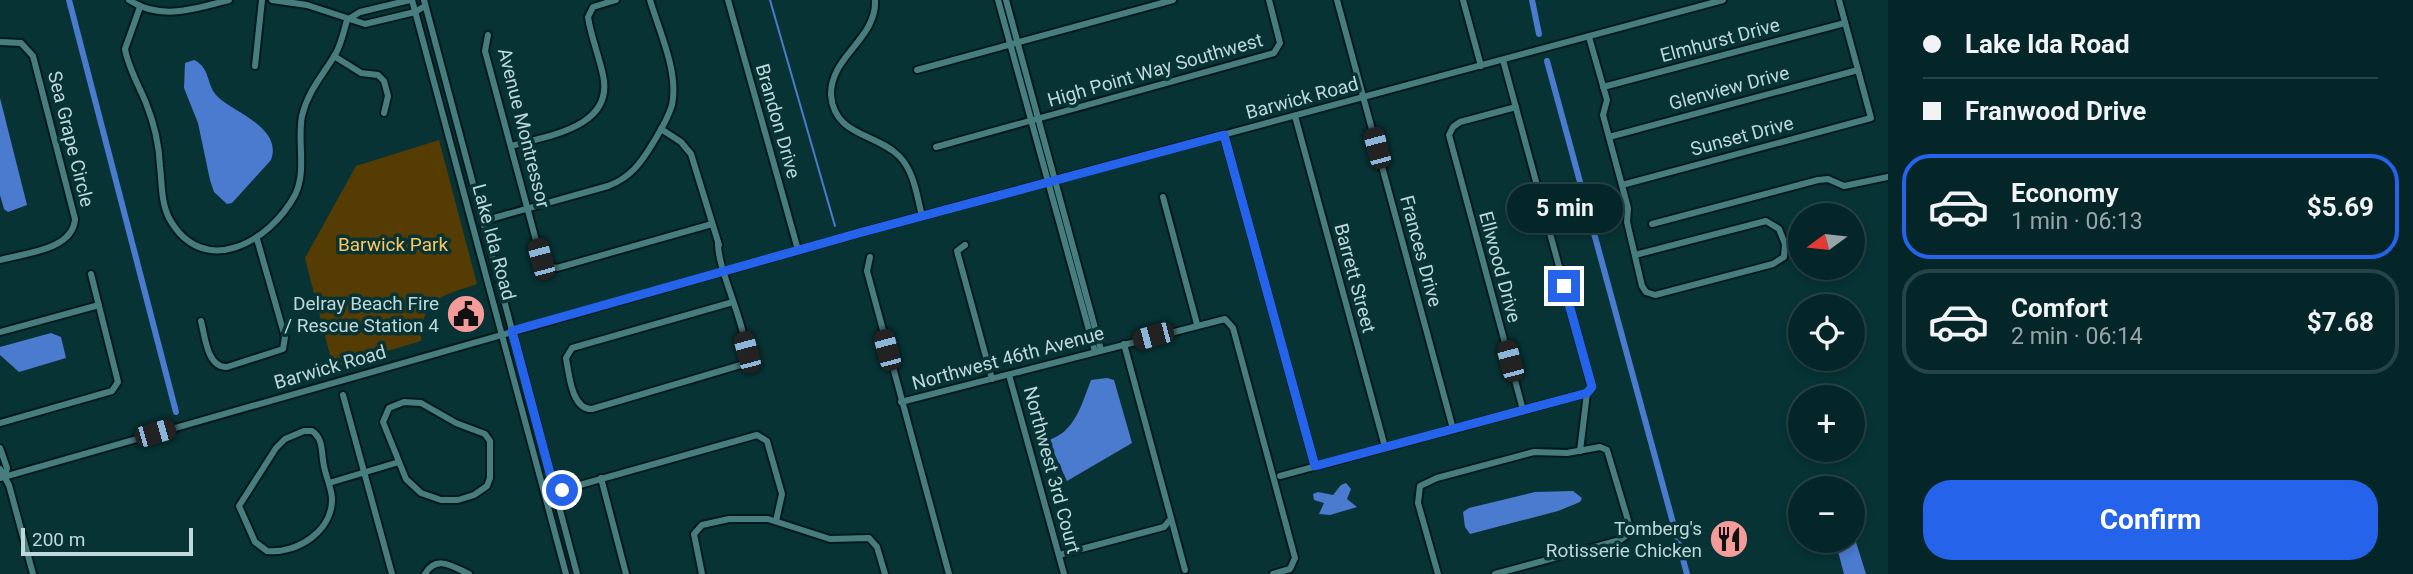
<!DOCTYPE html>
<meta charset="utf-8">
<style>
body{margin:0;font-family:Roboto,sans-serif;background:#0e2e30;color:#f1f3f6;height:100vh;display:flex;flex-direction:column;font-size:26px;white-space:nowrap}
*{box-sizing:border-box;margin:0}
p{font-size:23px;color:#97a5a8}
.icon{flex:none;width:38px;height:38px;fill:none;stroke:currentColor;stroke-width:2;stroke-linecap:round;stroke-linejoin:round}
.map{position:relative;flex:1;overflow:hidden}
.drawer{display:flex;flex-direction:column;background:#052628;width:525px}
.drawer>*{flex:none}
.banner{display:grid;align-content:center;height:154px;padding:0 35px;background:#052628}
.needle{width:46px;rotate:255deg}
.tools{position:absolute;left:1788px;top:203px;display:grid;gap:14px}
.tools a{display:grid;place-items:center;width:77px;height:77px;border-radius:50%;background:#052628;box-shadow:0 4px 10px #0003,0 0 0 2px #264345;font-size:35px}
.scale{position:absolute;left:21px;bottom:18px;width:172px;box-sizing:border-box;padding-left:7px;border:4px solid #bfd9db;border-top:0;font-size:19px;line-height:24px;white-space:nowrap;color:#bfd9db;-webkit-text-stroke:5px #073335;paint-order:stroke}
.end{position:absolute;width:32px;height:32px;margin:-16px;border:9px solid #2563eb;background:#fff;box-shadow:0 0 0 4px #fff}
.from{border-radius:50%}
.bubble{position:absolute;height:49px;border-radius:24px;background:#052628;box-shadow:0 4px 10px #0003,0 0 0 2px #264345;font-size:23px;font-weight:700;line-height:49px;text-align:center}
.car{position:absolute;width:21px;height:42px;margin:-21px -10px;border-radius:9px;box-shadow:0 0 5px 2px #0007;background:linear-gradient(#222 24%,#8ab4d8 0 40%,#222 0 76%,#8ab4d8 0 86%,#222 0)}
.banner b{display:flex;align-items:center;gap:24px;height:66px;font-size:26px}
.banner b+b{border-top:2px solid #264345}
.banner i{width:18px;height:18px;background:#f1f3f6}
ul{padding:0;list-style:none}
li{display:flex;align-items:center;gap:21px;height:105px;margin:0 14px 10px;padding:0 21px;border:4px solid #264345;border-radius:28px}
li div{flex:1}
li b{display:block;font-size:26px}
li em{font-style:normal;font-weight:700}
li.selected{border-color:#2563eb}
li>.icon{width:63px;height:63px;stroke-width:1.5}
.cta{display:flex;gap:14px;margin-top:auto;padding:14px 35px}
.cta a{flex:1;height:80px;border-radius:28px;background:#2563eb;color:#fff;font-size:28px;font-weight:700;line-height:80px;text-align:center}
main{display:flex;flex:1;min-height:0}
.map>svg:first-child{display:block}
.green{fill:#553c03}
.water{fill:#4b7bcf}
.lines{fill:none;stroke-linecap:round;stroke-linejoin:round}
.stream{stroke:#4b7bcf;stroke-width:2}
.canal{stroke:#4b7bcf;stroke-width:6}
.minor-casing{stroke:#00191b;stroke-width:10}
.minor{stroke:#487d80;stroke-width:6}
.route{stroke:#2563eb;stroke-width:9}
.labels{text-anchor:middle;dominant-baseline:central;stroke-width:7;stroke-linejoin:round;paint-order:stroke}
.street-label{font-size:19px;fill:#bfd9db;stroke:#073335}
.park-label{font-size:19px;fill:#fec65f;stroke:#073335}
.poi-label{font-size:19px;fill:#bfd9db;stroke:#073335;text-anchor:end}
</style>
<main>
<div class="map">
<svg width="1888" height="574" viewBox="0 0 1888 574">
<rect width="100%" height="100%" fill="#073335"/>
<path class="green" d="M439,140L477,284C441,296 421,299 421,341L333,367L305,258L356,166Z"/>
<g class="water">
<path d="M194,60C211,68 206,85 217,96C232,112 283,127 271,160L232,203L227,204L214,192L210,180L198,123L184,88L185,63Z"/>
<polygon points="0,98 27,205 8,212 4,209 0,195"/>
<polygon points="51,333 61,337 66,358 19,372 0,355 0,347"/>
<path d="M1107,378L1114,380L1132,443L1067,481L1048,440C1075,433 1082,403 1091,380Z"/>
<polygon points="1346,483 1351,489 1347,499 1357,507 1330,515 1319,514 1324,503 1314,500 1313,494 1318,492 1333,495 1341,485"/>
<polygon points="1573,491 1582,498 1580,502 1558,511 1470,534 1465,527 1463,512 1469,508 1535,492"/>
<polygon points="1853,540 1856,542 1866,574 1844,574 1836,544"/>
</g>
<g class="lines">
<polyline class="stream" points="770,0 835,226"/>
<g class="canal">
<polyline points="69,0 176,412"/>
<polyline points="1532,0 1539,34"/>
<polyline points="1547,61 1687,574"/>
</g>
<g class="minor-casing">
<g id="minor">
<path d="M129,0C161,21 194,9 229,0"/>
<polyline points="272,0 307,5 365,24 415,12 425,6"/>
<polyline points="412,0 566,574"/>
<polyline points="424,0 577,574"/>
<polyline points="728,0 798,250"/>
<path d="M875,0C877,39 830,56 831,95C834,136 876,133 899,156C914,171 917,196 922,216"/>
<polyline points="998,0 1095,352"/>
<polyline points="1006,0 1101,350"/>
<polyline points="1337,0 1453,429"/>
<polyline points="1463,0 1481,66"/>
<path d="M140,7L125,49C128,67 139,86 146,103C154,123 159,144 160,166C162,183 161,202 169,218C203,280 270,242 295,195C307,171 297,142 302,116C308,91 322,76 335,55C341,45 344,31 347,20"/>
<polyline points="347,20 360,12 410,0"/>
<polyline points="488,35 485,51 541,259 546,266 557,268 712,224"/>
<polyline points="1589,37 1607,100 1603,115 1628,208 1627,222 1642,286 1646,292 1655,295 1773,264 1784,257 1785,244 1779,229 1766,221 1635,255"/>
<path d="M0,42L21,43L33,56L75,219C73,250 25,253 0,260"/>
<polyline points="334,56 361,73 378,75 384,81 388,96 384,113"/>
<polyline points="1503,60 1592,388 1587,393 1580,451"/>
<polyline points="255,66 262,0"/>
<polyline points="917,70 1173,0"/>
<polyline points="1603,87 1845,23"/>
<polyline points="1516,107 1460,122 1453,127 1449,135 1523,410"/>
<polyline points="1295,116 1385,447"/>
<polyline points="661,129 681,142 691,154 719,245"/>
<polyline points="1224,135 1315,466"/>
<polyline points="1609,137 1858,70"/>
<path d="M511,146C546,136 615,128 603,75C599,56 591,37 588,17L593,7L616,0"/>
<polyline points="936,147 1274,53 1280,43 1269,0"/>
<polyline points="1622,185 1871,118 1839,0"/>
<polyline points="1163,197 1197,324"/>
<path d="M483,221L608,186C630,178 641,163 653,143C660,131 668,119 672,105C679,72 659,31 650,0"/>
<polyline points="1652,224 1818,180 1828,179 1844,186 1888,177"/>
<path d="M718,243C717,272 755,341 744,364L592,409C572,410 569,375 566,358L572,348L733,302"/>
<polyline points="965,245 957,251 992,379"/>
<polyline points="870,257 867,271 949,574"/>
<path d="M201,321C205,336 207,368 227,367L283,349L285,337L257,239"/>
<polyline points="0,332 99,305"/>
<polyline points="1124,344 1185,570"/>
<polyline points="1009,375 1064,574"/>
<polyline points="343,395 392,574"/>
<polygon points="404,402 421,403 456,423 485,434 490,441 490,478 487,486 474,495 458,500 441,500 421,493 406,479 383,422 389,408"/>
<polyline points="901,402 1225,319 1233,328 1295,558 1290,569 1273,574"/>
<polyline points="0,423 112,391 118,382 91,274"/>
<path d="M304,431H312C324,439 321,453 324,466C326,477 331,487 332,498C333,531 297,554 267,551L255,542L239,506L276,448L285,439Z"/>
<polyline points="0,448 7,468 5,476"/>
<polyline points="0,469 9,485 33,574"/>
<polyline points="1280,476 1587,393"/>
<polyline points="0,478 859,233 1723,0"/>
<polyline points="601,478 626,574"/>
<polyline points="329,483 399,462"/>
<polyline points="555,492 757,435 767,441 782,494 776,521"/>
<polyline points="1059,555 1164,527 1169,521"/>
<path d="M425,574C437,554 453,567 469,574"/>
<polyline points="702,574 694,534 702,525 729,519 768,519 830,539 869,538 877,547 885,574"/>
<polyline points="1438,574 1418,503 1420,486 1437,478 1534,452 1567,453 1600,447 1607,450 1630,527 1627,535 1620,540 1495,574"/>
</g>
</g>
<use href="#minor" class="minor"/>
</g>
<g class="lines">
<polyline class="route" points="562,490 555,492 512,331 859,233 1224,135 1315,466 1587,393 1592,387 1564,286"/>
</g>
<defs>
<g id="civic-disc" transform="scale(2.0125)"><circle r="9.5" fill="#f59b9a" stroke="#073335"/><path d="M-.6-6.5H3V-4.5H.6V-3L4-1V1h2V6H-6V1h2V-1L-.6-3ZM-1.2 2.5V6h2.4V2.5Z" fill="#111"/></g>
<g id="restaurant-disc" transform="scale(2.0125)"><circle r="9.5" fill="#f59b9a" stroke="#073335"/><path d="M-5-6h1v4h1v-4h1v4h1v-4h1v5L-1.5 .5V6h-2V.5L-5-1ZM5-6V6H3V1.5H1.5Q1.5-4 5-6Z" fill="#111"/></g>
</defs>
<g fill-rule="evenodd">
<use href="#civic-disc" x="466" y="314"/>
<use href="#restaurant-disc" x="1729" y="539"/>
</g>
<g class="labels">
<g class="street-label">
<text transform="translate(1720 40) rotate(-15)">Elmhurst Drive</text>
<text transform="translate(1155 70) rotate(-16)">High Point Way Southwest</text>
<text transform="translate(1729 88) rotate(-15)">Glenview Drive</text>
<text transform="translate(1302 98) rotate(-15)">Barwick Road</text>
<text transform="translate(778 121) rotate(74)">Brandon Drive</text>
<text transform="translate(524 128) rotate(76)">Avenue Montressor</text>
<text transform="translate(1742 136) rotate(-15)">Sunset Drive</text>
<text transform="translate(71 139) rotate(76)">Sea Grape Circle</text>
<text transform="translate(494 242) rotate(75)">Lake Ida Road</text>
<text transform="translate(1421 251) rotate(75)">Frances Drive</text>
<text transform="translate(1500 267) rotate(75)">Ellwood Drive</text>
<text transform="translate(1355 278) rotate(75)">Barrett Street</text>
<text transform="translate(1008 358) rotate(-15)">Northwest 46th Avenue</text>
<text transform="translate(330 367) rotate(-16)">Barwick Road</text>
<text transform="translate(1052 470) rotate(75)">Northwest 3rd Court</text>
</g>
<g class="park-label">
<text x="393" y="244">Barwick Park</text>
</g>
<g class="poi-label">
<text x="439" y="303">Delray Beach Fire<tspan x="439" dy="22">/ Rescue Station 4</tspan></text>
<text x="1702" y="528">Tomberg's<tspan x="1702" dy="22">Rotisserie Chicken</tspan></text>
</g>
</g>
</svg>
<div class="tools">
<a><svg class="needle" viewBox="-14 -14 28 28"><path d="M0-13l5 13h-10z" fill="#e53935"/><path d="M0 13l5-13h-10z" fill="#97a5a8"/></svg></a>
<a><svg class="icon" aria-label="locate" viewBox="0 0 24 24"><circle cx="12" cy="12" r="6"/><path d="M12 2v4M12 18v4M2 12h4M18 12h4"/></svg></a>
<a>+</a>
<a>−</a>
</div>
<div class="scale">200 m</div>
<i class="end from" style="left:562px;top:490px"></i>
<i class="end" style="left:1564px;top:286px"></i>
<div class="bubble" style="left:1507px;top:184px;width:116px">5 min</div>
<i class="car" style="left:1377px;top:148px;rotate:345deg"></i>
<i class="car" style="left:541px;top:259px;rotate:345deg"></i>
<i class="car" style="left:1153px;top:336px;rotate:255deg"></i>
<i class="car" style="left:887px;top:350px;rotate:345deg"></i>
<i class="car" style="left:747px;top:352px;rotate:345deg"></i>
<i class="car" style="left:1510px;top:361px;rotate:345deg"></i>
<i class="car" style="left:155px;top:433px;rotate:74deg"></i>
</div>
<section class="drawer">
<div class="banner">
<b><i class="from"></i>Lake Ida Road</b>
<b><i></i>Franwood Drive</b>
</div>
<ul>
<li class="selected"><svg class="icon" aria-label="car" viewBox="0 0 24 24"><path d="M5 17H2v-5l4-1 3-4h7l3 4 3 1v5h-3M9 17h6M6 11h13"/><circle cx="7" cy="17" r="2"/><circle cx="17" cy="17" r="2"/></svg><div><b>Economy</b><p>1 min · 06:13</p></div><em>$5.69</em></li>
<li><svg class="icon" aria-label="car" viewBox="0 0 24 24"><path d="M5 17H2v-5l4-1 3-4h7l3 4 3 1v5h-3M9 17h6M6 11h13"/><circle cx="7" cy="17" r="2"/><circle cx="17" cy="17" r="2"/></svg><div><b>Comfort</b><p>2 min · 06:14</p></div><em>$7.68</em></li>
</ul>
<div class="cta"><a>Confirm</a></div>
</section>
</main>
